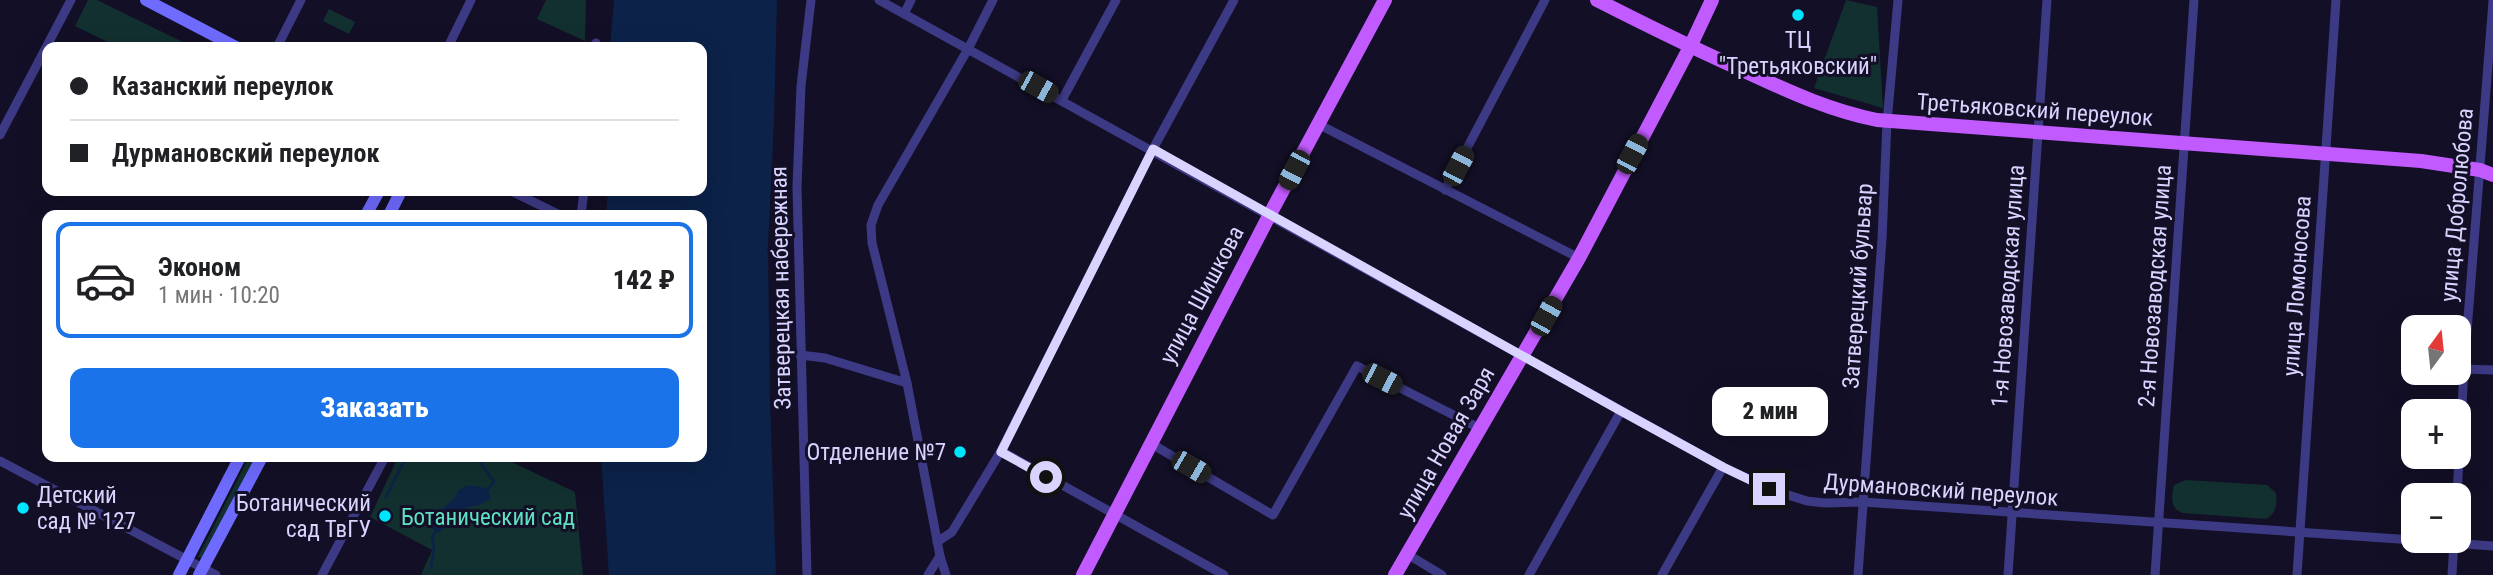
<!DOCTYPE html>
<html lang="ru">
<meta charset="utf-8">
<style>
body{margin:0;font-family:"Roboto Condensed",sans-serif;background:#f6f6f6;color:#202124;height:100vh;display:flex;flex-direction:column;font-size:26px;white-space:nowrap}
*{box-sizing:border-box;margin:0}
p{font-size:23px;color:#757577}
.icon{flex:none;width:38px;height:38px;fill:none;stroke:currentColor;stroke-width:2;stroke-linecap:round;stroke-linejoin:round}
.map{position:relative;flex:1;overflow:hidden}
.panel{position:absolute;left:42px;top:210px;width:665px;height:252px;display:flex;flex-direction:column;background:#fff;border-radius:14px;box-shadow:0 7px 28px #0002}
.panel>*{flex:none}
.banner{position:absolute;left:42px;top:42px;width:665px;height:154px;border-radius:14px;box-shadow:0 7px 28px #0002;display:grid;align-content:center;height:154px;padding:0 28px;background:#fff}
.needle{width:46px;rotate:15deg}
.fabs{position:absolute;left:2401px;top:315px;display:grid;gap:14px}
.fabs a{display:grid;place-items:center;width:70px;height:70px;border-radius:14px;background:#fff;box-shadow:0 7px 28px #0002;font-size:35px}
.end{position:absolute;width:32px;height:32px;margin:-16px;border:9px solid #d9d4ff;background:#111;box-shadow:0 0 0 4px #111}
.from{border-radius:50%}
.bubble{position:absolute;height:49px;border-radius:14px;background:#fff;box-shadow:0 7px 28px #0002;font-size:23px;font-weight:800;line-height:49px;text-align:center}
.car{position:absolute;width:21px;height:42px;margin:-21px -10px;border-radius:9px;box-shadow:0 0 5px 2px #0007;background:linear-gradient(#222 24%,#8ab4d8 0 40%,#222 0 76%,#8ab4d8 0 86%,#222 0)}
.banner b{display:flex;align-items:center;gap:24px;height:66px;font-size:26px}
.banner b+b{border-top:2px solid #e0e0e0}
.banner i{width:18px;height:18px;background:#202124}
ul{padding:12px 0 0;list-style:none}
li{display:flex;align-items:center;gap:21px;height:116px;margin:0 14px 10px;padding:0 14px;border:4px solid #e0e0e0;border-radius:14px}
li div{flex:1}
li b{display:block;font-size:26px}
li em{font-style:normal;font-weight:800}
li.selected{border-color:#1a73e8}
li>.icon{width:63px;height:63px;stroke-width:1.5}
.primary-button{display:flex;gap:14px;margin-top:auto;padding:14px 28px}
.primary-button a{flex:1;height:80px;border-radius:14px;background:#1a73e8;color:#fff;font-size:28px;font-weight:800;line-height:80px;text-align:center}
.map>svg:first-child{display:block}
.green{fill:#12302f}
.water{fill:#0c2248}
.lines{fill:none;stroke-linecap:round;stroke-linejoin:round}
.stream{stroke:#0c2248;stroke-width:2.5}
.street{stroke:#3d3a85;stroke-width:9}
.secondary{stroke:#6f6bff;stroke-width:12}
.primary{stroke:#c25bff;stroke-width:14}
.route{stroke:#d9d4ff;stroke-width:9}
.poi-dot{fill:#00e5ff;stroke:#130f26;stroke-width:2.5}
.labels{text-anchor:middle;dominant-baseline:central;stroke-width:6;stroke-linejoin:round;paint-order:stroke}
.poi-label{font-size:23px;fill:#d9d4ff;stroke:#130f26;text-anchor:end}
.street-label{font-size:23px;fill:#d9d4ff;stroke:#130f26}
.park-label{font-size:23px;fill:#5fe0c0;stroke:#130f26}
</style>
<div class="map">
<svg width="2493" height="575" viewBox="0 0 2493 575">
<rect width="100%" height="100%" fill="#130f26"/>
<g class="green">
<polygon points="88,0 97,0 193,47 118,47 75,26"/>
<polygon points="546,0 586,0 585,41 537,19"/>
<polygon points="1846,0 1877,7 1883,108 1814,88"/>
<polygon points="329,9 355,22 349,34 323,21"/>
<polygon points="249,457 255,457 202,558 198,557"/>
<polygon points="398,457 501,457 575,492 583,575 421,575 432,550 370,517"/>
<path d="M2186,480L2267,485L2276,493C2277,504 2277,513 2266,519L2183,513C2170,509 2171,497 2174,485Z"/>
</g>
<g class="water">
<polygon points="614,0 777,0 774,122 768,245 770,400 776,575 609,575 601,457 702,457 702,215 606,215 608,191 702,191 702,47 610,47"/>
<path d="M468,485L486,488L490,494L491,499L479,505L468,507L439,533L431,528L429,523C436,509 441,511 450,502C460,493 454,492 468,485Z"/>
</g>
<g class="lines">
<g class="stream">
<polyline points="472,457 478,459 494,482 487,490"/>
<polyline points="386,497 406,457"/>
<polyline points="431,568 434,547 432,537 436,531"/>
</g>
<g class="street">
<polyline points="879,0 1723,467 1769,489 1807,501 1825,503 1863,502 2413,540"/>
<polyline points="904,14 911,0"/>
<polyline points="277,47 301,0"/>
<polyline points="448,47 471,0"/>
<polyline points="596,47 596,43"/>
<polyline points="1062,100 1116,0"/>
<polyline points="1318,124 1579,258"/>
<polyline points="0,135 71,0"/>
<polyline points="1445,190 1545,0"/>
<polyline points="511,191 560,215"/>
<polyline points="581,215 584,191"/>
<polyline points="800,355 825,358 907,383"/>
<polyline points="2464,369 2493,370"/>
<polyline points="1150,443 1273,515 1357,366 1481,429"/>
<polyline points="1001,451 1224,575"/>
<polyline points="0,461 216,575"/>
<polyline points="2457,495 2464,369 2493,1"/>
<polyline points="2422,541 2493,546"/>
<polyline points="937,542 952,532 1001,451 1153,149 1234,0"/>
<polyline points="1407,554 1442,575"/>
<polyline points="322,575 385,457"/>
<polyline points="807,575 797,187 801,86 811,0"/>
<polyline points="928,575 940,556"/>
<polyline points="946,575 940,556 907,383 872,243 871,225 878,205 968,49 993,0"/>
<polyline points="1529,575 1621,411"/>
<polyline points="1662,575 1723,467"/>
<polyline points="1858,575 1882,239 1887,122 1898,0"/>
<polyline points="2008,575 2047,0"/>
<polyline points="2155,575 2194,0"/>
<polyline points="2297,575 2336,0"/>
<polyline points="2452,575 2454,541"/>
</g>
<g class="secondary">
<polyline points="146,0 236,47"/>
<polyline points="366,215 379,191"/>
<polyline points="389,215 401,191"/>
<polyline points="179,575 240,457"/>
<polyline points="199,575 262,457"/>
</g>
<g class="primary">
<path d="M1597,0C1648,26 1699,51 1751,74C1792,93 1832,111 1877,120L2421,161L2480,170L2493,175"/>
<polyline points="1083,575 1269,216 1385,0"/>
<polyline points="1395,575 1579,258 1690,47 1712,0"/>
</g>
</g>
<g class="lines">
<polyline class="route" points="1046,477 1001,452 1153,149 1621,411 1723,467 1769,489"/>
</g>
<g class="poi-dot">
<circle cx="1798" cy="15" r="7"/>
<circle cx="960" cy="452" r="7"/>
<circle cx="23" cy="508" r="7"/>
<circle cx="385" cy="516" r="7"/>
</g>
<g class="labels">
<g class="poi-label">
<text x="1798" y="40" text-anchor="middle">ТЦ<tspan x="1798" dy="26">"Третьяковский"</tspan></text>
<text x="946" y="452">Отделение №7</text>
<text x="37" y="495" text-anchor="start">Детский<tspan x="37" dy="26">сад № 127</tspan></text>
<text x="371" y="503">Ботанический<tspan x="371" dy="26">сад ТвГУ</tspan></text>
</g>
<g class="street-label">
<text transform="translate(2035 110) rotate(4)">Третьяковский переулок</text>
<text transform="translate(2457 205) rotate(-85)">улица Добролюбова</text>
<text transform="translate(1858 286) rotate(-86)">Затверецкий бульвар</text>
<text transform="translate(2008 286) rotate(-86)">1-я Новозаводская улица</text>
<text transform="translate(2155 286) rotate(-86)">2-я Новозаводская улица</text>
<text transform="translate(2297 286) rotate(-86)">улица Ломоносова</text>
<text transform="translate(781 288) rotate(-91)">Затверецкая набережная</text>
<text transform="translate(1202 295) rotate(-62)">улица Шишкова</text>
<text transform="translate(1446 443) rotate(-60)">улица Новая Заря</text>
<text transform="translate(1941 490) rotate(4)">Дурмановский переулок</text>
</g>
<g class="park-label">
<text x="488" y="517">Ботанический сад</text>
</g>
</g>
</svg>
<div class="fabs">
<a><svg class="needle" viewBox="-14 -14 28 28"><path d="M0-13l5 13h-10z" fill="#e53935"/><path d="M0 13l5-13h-10z" fill="#757577"/></svg></a>
<a>+</a>
<a>−</a>
</div>
<i class="end from" style="left:1046px;top:477px"></i>
<i class="end" style="left:1769px;top:489px"></i>
<div class="bubble" style="left:1712px;top:387px;width:116px">2 мин</div>
<i class="car" style="left:1038px;top:87px;rotate:119deg"></i>
<i class="car" style="left:1632px;top:154px;rotate:28deg"></i>
<i class="car" style="left:1458px;top:166px;rotate:28deg"></i>
<i class="car" style="left:1294px;top:170px;rotate:208deg"></i>
<i class="car" style="left:1546px;top:316px;rotate:29deg"></i>
<i class="car" style="left:1382px;top:379px;rotate:117deg"></i>
<i class="car" style="left:1191px;top:467px;rotate:120deg"></i>
<div class="banner">
<b><i class="from"></i>Казанский переулок</b>
<b><i></i>Дурмановский переулок</b>
</div>
<section class="panel">
<ul>
<li class="selected"><svg class="icon" aria-label="car" viewBox="0 0 24 24"><path d="M5 17H2v-5l4-1 3-4h7l3 4 3 1v5h-3M9 17h6M6 11h13"/><circle cx="7" cy="17" r="2"/><circle cx="17" cy="17" r="2"/></svg><div><b>Эконом</b><p>1 мин · 10:20</p></div><em>142 ₽</em></li>
</ul>
<div class="primary-button"><a>Заказать</a></div>
</section>
</div>
